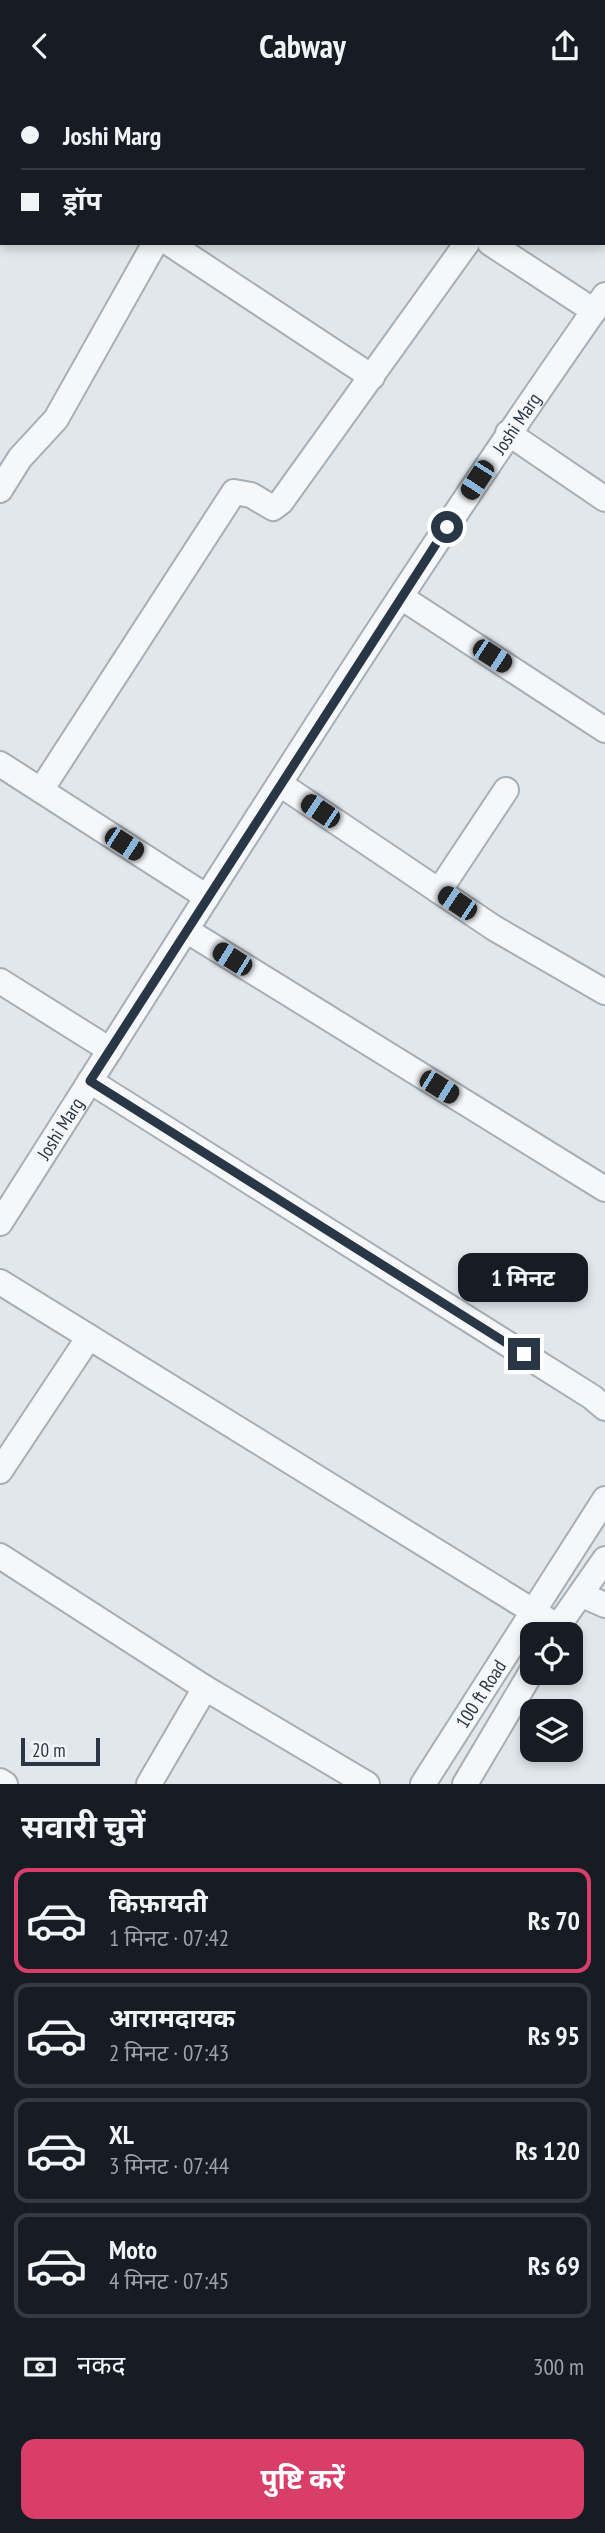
<!DOCTYPE html>
<html lang="hi">
<meta charset="utf-8">
<style>
body{margin:0;font-family:"PT Sans Narrow","Noto Sans Devanagari",sans-serif;background:#242831;color:#f1f3f6;height:100vh;display:flex;flex-direction:column;font-size:26px;white-space:nowrap}
*{box-sizing:border-box;margin:0}
p{font-size:23px;color:#9ea1a6}
.icon{flex:none;width:38px;height:38px;fill:none;stroke:currentColor;stroke-width:2;stroke-linecap:round;stroke-linejoin:round}
.map{position:relative;height:1693px;overflow:hidden}
.sheet{display:flex;flex-direction:column;background:#171b24;flex:1}
.sheet>*{flex:none}
.guide{position:absolute;left:0px;top:0px;width:606px;height:154px;box-shadow:0 4px 10px #0003;display:grid;align-content:center;height:154px;padding:0 21px;background:#171b24}
.tools{position:absolute;left:520px;top:1531px;display:grid;gap:14px}
.tools a{display:grid;place-items:center;width:63px;height:63px;border-radius:14px;background:#171b24;box-shadow:0 4px 10px #0003;font-size:35px}
.scale{position:absolute;left:21px;bottom:18px;width:79px;box-sizing:border-box;padding-left:7px;border:4px solid #283645;border-top:0;font-size:19px;line-height:24px;white-space:nowrap;color:#283645;-webkit-text-stroke:5px #f2f5f8;paint-order:stroke}
.end{position:absolute;width:32px;height:32px;margin:-16px;border:9px solid #283645;background:#fff;box-shadow:0 0 0 4px #fff}
.from{border-radius:50%}
.bubble{position:absolute;height:49px;border-radius:14px;background:#171b24;box-shadow:0 4px 10px #0003;font-size:23px;font-weight:700;line-height:49px;text-align:center}
.car{position:absolute;width:21px;height:42px;margin:-21px -10px;border-radius:9px;box-shadow:0 0 5px 2px #0007;background:linear-gradient(#222 24%,#8ab4d8 0 40%,#222 0 76%,#8ab4d8 0 86%,#222 0)}
.guide b{display:flex;align-items:center;gap:24px;height:66px;font-size:26px}
.guide b+b{border-top:2px solid #363941}
.guide i{width:18px;height:18px;background:#f1f3f6}
ul{padding:0;list-style:none}
li{display:flex;align-items:center;gap:21px;height:105px;margin:0 14px 10px;padding:0 7px;border:4px solid #363941;border-radius:14px}
li div{flex:1}
li b{display:block;font-size:26px}
li em{font-style:normal;font-weight:700}
li.active{border-color:#d93e68}
li>.icon{width:63px;height:63px;stroke-width:1.5}
h2{padding:0 21px;font-size:32px;line-height:84px}
.pay{display:flex;align-items:center;gap:18px;height:77px;padding:0 21px;font-size:26px}
.pay p{margin-inline-start:auto}
.action{display:flex;gap:14px;margin-top:auto;padding:14px 21px}
.action a{flex:1;height:80px;border-radius:14px;background:#d93e68;color:#fff;font-size:28px;font-weight:700;line-height:80px;text-align:center}
header{display:flex;justify-content:space-between;align-items:center;height:91px;padding:0 21px;background:#171b24;font-size:32px;font-weight:700}
.map>svg:first-child{display:block}
.lines{fill:none;stroke-linecap:round;stroke-linejoin:round}
.street-casing{stroke:#a6aeb6;stroke-width:28}
.street{stroke:#f5f7f9;stroke-width:24}
.route{stroke:#283645;stroke-width:9}
.labels{text-anchor:middle;dominant-baseline:central;stroke-width:5;stroke-linejoin:round;paint-order:stroke}
.street-label{font-size:19px;fill:#283645;stroke:#f2f5f8}
</style>
<header><svg class="icon" aria-label="back" viewBox="0 0 24 24"><path d="M15 5l-7 7 7 7"/></svg>Cabway<svg class="icon" aria-label="share" viewBox="0 0 24 24"><path d="M12 15V3M7 8l5-5 5 5M5 13v7h14v-7"/></svg></header>
<div class="map">
<svg width="605" height="1693" viewBox="0 0 605 1693">
<rect width="100%" height="100%" fill="#e2e7eb"/>
<g class="lines">
<g class="street-casing">
<g id="street">
<polyline points="252,0 255,2"/>
<polyline points="583,0 585,2"/>
<polyline points="29,2 30,0"/>
<polyline points="604,14 605,15"/>
<polyline points="0,59 2,56"/>
<polyline points="169,152 372,286"/>
<polyline points="490,152 594,220"/>
<polyline points="508,342 605,408"/>
<polyline points="0,399 20,367 56,328 155,152"/>
<polyline points="401,506 605,639"/>
<polyline points="0,673 207,806"/>
<polyline points="280,693 494,837 605,901"/>
<polyline points="41,699 234,401 251,404 273,417 281,411 467,152"/>
<polyline points="439,800 506,699"/>
<polyline points="186,839 605,1098"/>
<polyline points="0,890 110,959"/>
<polyline points="90,990 592,1306 605,1317"/>
<path id="s1" d="M0,1132C198,821 393,506 605,204"/>
<polyline points="0,1191 557,1535"/>
<polyline points="0,1380 89,1246"/>
<polyline points="0,1465 205,1597 367,1693"/>
<polyline points="582,1504 605,1514"/>
<polyline points="552,1544 605,1468"/>
<polyline points="0,1690 5,1693"/>
<polyline points="149,1693 205,1597"/>
<path id="s2" d="M423,1693L605,1408"/>
<polyline points="465,1693 532,1580"/>
</g>
</g>
<use href="#street" class="street"/>
</g>
<g class="lines">
<polyline class="route" points="447,436 90,990 524,1263"/>
</g>
<g class="labels">
<g class="street-label">
<text stroke="none"><textPath href="#s1" startOffset="952">Joshi Marg</textPath></text>
<text stroke="none"><textPath href="#s1" startOffset="112">Joshi Marg</textPath></text>
<text stroke="none"><textPath href="#s2" startOffset="107">100 ft Road</textPath></text>
</g>
</g>
</svg>
<div class="tools">
<a><svg class="icon" aria-label="locate" viewBox="0 0 24 24"><circle cx="12" cy="12" r="6"/><path d="M12 2v4M12 18v4M2 12h4M18 12h4"/></svg></a>
<a><svg class="icon" aria-label="layers" viewBox="0 0 24 24"><path d="M12 4l9 5-9 5-9-5zM3 14l9 5 9-5"/></svg></a>
</div>
<div class="scale">20 m</div>
<i class="end from" style="left:447px;top:436px"></i>
<i class="end" style="left:524px;top:1263px"></i>
<div class="bubble" style="left:458px;top:1162px;width:130px">1 मिनट</div>
<i class="car" style="left:477px;top:389px;rotate:213deg"></i>
<i class="car" style="left:492px;top:565px;rotate:123deg"></i>
<i class="car" style="left:320px;top:720px;rotate:304deg"></i>
<i class="car" style="left:124px;top:753px;rotate:123deg"></i>
<i class="car" style="left:457px;top:812px;rotate:304deg"></i>
<i class="car" style="left:232px;top:868px;rotate:302deg"></i>
<i class="car" style="left:439px;top:996px;rotate:122deg"></i>
<div class="guide">
<b><i class="from"></i>Joshi Marg</b>
<b><i></i>ड्रॉप</b>
</div>
</div>
<section class="sheet">
<h2>सवारी चुनें</h2>
<ul>
<li class="active"><svg class="icon" aria-label="car" viewBox="0 0 24 24"><path d="M5 17H2v-5l4-1 3-4h7l3 4 3 1v5h-3M9 17h6M6 11h13"/><circle cx="7" cy="17" r="2"/><circle cx="17" cy="17" r="2"/></svg><div><b>किफ़ायती</b><p>1 मिनट · 07:42</p></div><em>Rs 70</em></li>
<li><svg class="icon" aria-label="car" viewBox="0 0 24 24"><path d="M5 17H2v-5l4-1 3-4h7l3 4 3 1v5h-3M9 17h6M6 11h13"/><circle cx="7" cy="17" r="2"/><circle cx="17" cy="17" r="2"/></svg><div><b>आरामदायक</b><p>2 मिनट · 07:43</p></div><em>Rs 95</em></li>
<li><svg class="icon" aria-label="car" viewBox="0 0 24 24"><path d="M5 17H2v-5l4-1 3-4h7l3 4 3 1v5h-3M9 17h6M6 11h13"/><circle cx="7" cy="17" r="2"/><circle cx="17" cy="17" r="2"/></svg><div><b>XL</b><p>3 मिनट · 07:44</p></div><em>Rs 120</em></li>
<li><svg class="icon" aria-label="car" viewBox="0 0 24 24"><path d="M5 17H2v-5l4-1 3-4h7l3 4 3 1v5h-3M9 17h6M6 11h13"/><circle cx="7" cy="17" r="2"/><circle cx="17" cy="17" r="2"/></svg><div><b>Moto</b><p>4 मिनट · 07:45</p></div><em>Rs 69</em></li>
</ul>
<div class="pay"><svg class="icon" aria-label="cash" viewBox="0 0 24 24"><path d="M3 7h18v10H3z"/><circle cx="12" cy="12" r="2"/></svg>नकद<p>300 m</p></div>
<div class="action"><a>पुष्टि करें</a></div>
</section>
